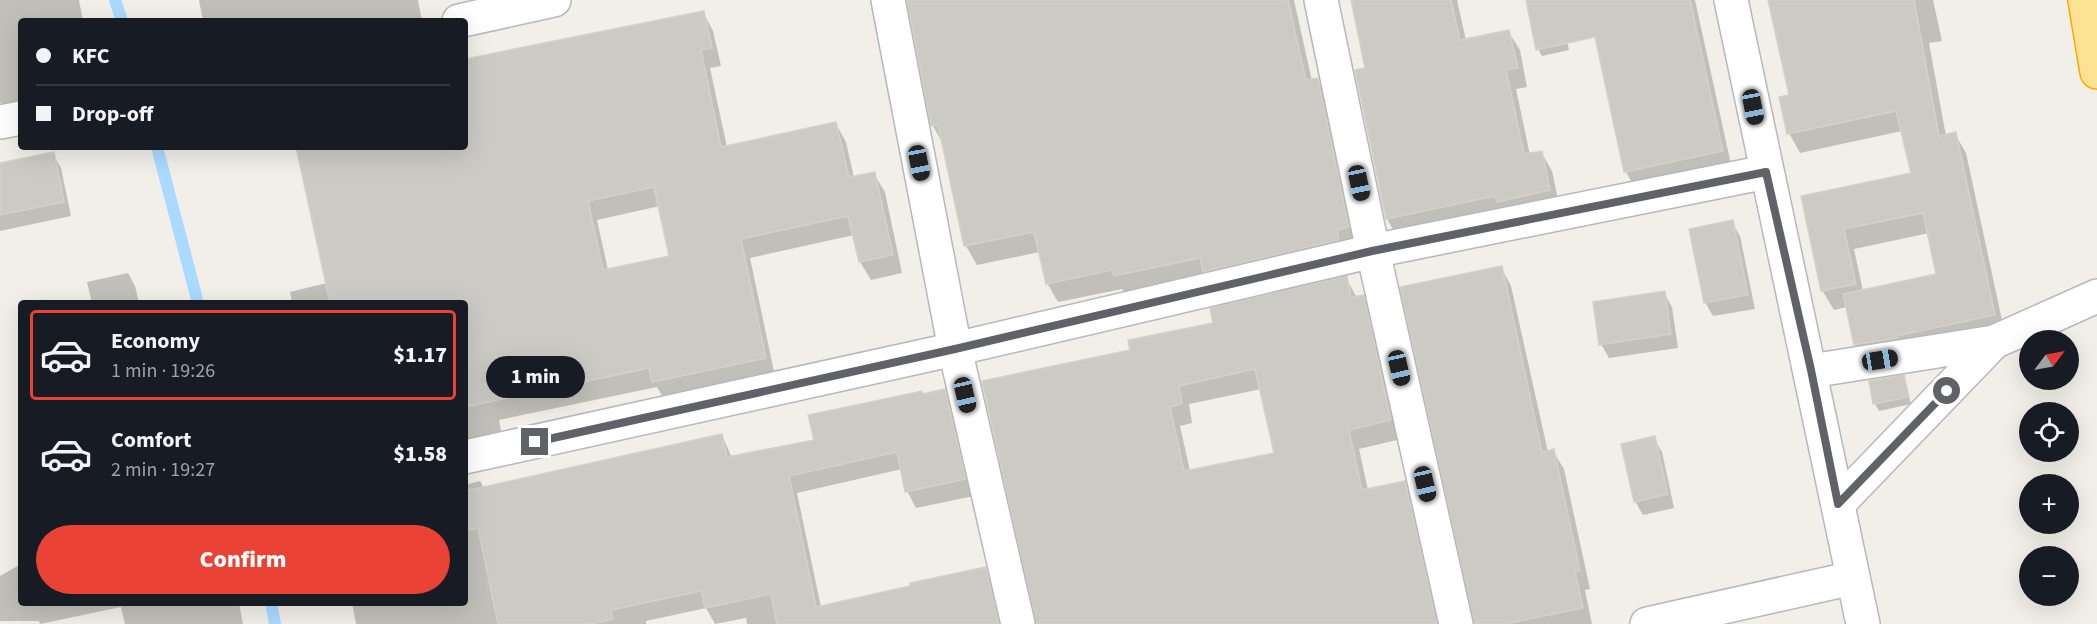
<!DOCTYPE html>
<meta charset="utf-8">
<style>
body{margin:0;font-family:"Source Sans 3",sans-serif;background:#20242c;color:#f1f3f6;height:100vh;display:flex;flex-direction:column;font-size:22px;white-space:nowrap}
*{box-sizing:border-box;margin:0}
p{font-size:20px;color:#9ea1a6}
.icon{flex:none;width:33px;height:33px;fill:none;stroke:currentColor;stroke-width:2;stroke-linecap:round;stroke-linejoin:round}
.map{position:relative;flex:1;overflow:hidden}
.side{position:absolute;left:18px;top:300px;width:450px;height:306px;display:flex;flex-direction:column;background:#171b24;border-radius:6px;box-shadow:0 6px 24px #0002}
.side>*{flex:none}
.banner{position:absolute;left:18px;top:18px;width:450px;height:132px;border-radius:6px;box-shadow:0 6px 24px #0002;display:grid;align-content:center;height:132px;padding:0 18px;background:#171b24}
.needle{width:39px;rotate:58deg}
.controls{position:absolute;left:2019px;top:330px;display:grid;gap:12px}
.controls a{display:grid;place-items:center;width:60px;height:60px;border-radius:50%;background:#171b24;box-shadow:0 6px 24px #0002;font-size:30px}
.end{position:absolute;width:27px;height:27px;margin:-14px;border:8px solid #5f6368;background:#fff;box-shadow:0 0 0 3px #fff}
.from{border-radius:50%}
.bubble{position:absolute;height:42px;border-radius:21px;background:#171b24;box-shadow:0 6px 24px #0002;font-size:20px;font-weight:800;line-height:42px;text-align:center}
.car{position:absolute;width:18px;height:36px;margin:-18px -9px;border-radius:8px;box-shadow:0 0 4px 2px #0007;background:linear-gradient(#222 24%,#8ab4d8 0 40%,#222 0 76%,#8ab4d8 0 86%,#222 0)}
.banner b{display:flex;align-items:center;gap:21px;height:57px;font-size:22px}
.banner b+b{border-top:2px solid #363941}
.banner i{width:15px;height:15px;background:#f1f3f6}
ul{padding:10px 0 0;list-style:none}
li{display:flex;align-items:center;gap:18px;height:90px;margin:0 12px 9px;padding:0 6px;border:3px solid transparent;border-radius:6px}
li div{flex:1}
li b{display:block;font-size:22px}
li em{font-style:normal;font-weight:800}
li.selected{border-color:#ea4335}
li>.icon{width:54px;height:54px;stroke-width:1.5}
.cta{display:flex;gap:12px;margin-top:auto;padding:12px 18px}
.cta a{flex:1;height:69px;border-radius:36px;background:#ea4335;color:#fff;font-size:24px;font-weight:800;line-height:69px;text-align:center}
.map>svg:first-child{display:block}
.shadow{fill:#0003;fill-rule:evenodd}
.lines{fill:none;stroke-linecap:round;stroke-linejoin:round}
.stream{stroke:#aadaff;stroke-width:12}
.building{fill:#cccac5;stroke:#d6d1c6;stroke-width:1.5;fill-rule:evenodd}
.street-casing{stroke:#b5b8bc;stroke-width:36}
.highway-casing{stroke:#f9ab00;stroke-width:36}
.street{stroke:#fff;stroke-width:33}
.highway{stroke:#fde293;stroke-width:33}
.route{stroke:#5f6368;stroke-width:8}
</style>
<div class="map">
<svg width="2097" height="624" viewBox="0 0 2097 624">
<rect width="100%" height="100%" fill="#f1efe8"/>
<g class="shadow">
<polygon points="0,0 79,0 83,21 21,21 21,107 5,110 0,102"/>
<polygon points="199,0 418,0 422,21 203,21"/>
<polygon points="907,0 1294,0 1312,81 1317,80 1328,98 1359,246 1126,294 1122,289 1058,302 1047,283 1040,252 977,265 966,246 943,144 933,126"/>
<polygon points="1352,0 1457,0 1466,40 1508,31 1520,50 1527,87 1516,89 1530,155 1541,152 1552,171 1560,209 1398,238 1387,219 1367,69"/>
<polygon points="1527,0 1558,0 1569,50 1542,56 1538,49"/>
<polygon points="1620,0 1695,0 1732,169 1636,189 1626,172"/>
<path d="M1770,0H1933L1942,41L1929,43L1946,136L1955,134L1966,153L2005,334L1867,364L1855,344L1847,307L1834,310L1822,290L1803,197L1913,174L1902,131L1800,153L1789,133L1791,97ZM1929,233L1938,275L1863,291L1854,249Z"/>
<path d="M703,12L713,31L721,66L710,68L727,147L836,124L846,142L854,178L874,174L885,192L902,273L871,280L860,262L854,235L750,258L775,376L664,399L657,387L499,420L502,436L465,444V303H292L290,292L327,283L298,147H465V61ZM660,206L671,257L608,270L597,220Z"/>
<polygon points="53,154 61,168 71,216 0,231 0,165"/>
<polygon points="1732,222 1740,236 1755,309 1713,316 1705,302"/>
<polygon points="1501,267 1511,286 1548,452 1553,451 1564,469 1590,589 1585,590 1592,624 1476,624"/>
<polygon points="128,273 135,286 139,303 92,303 87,282"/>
<path d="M1346,278L1357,298L1363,297L1374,315L1401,439L1359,449L1368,490L1404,483L1415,501L1442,624H1038L1131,351ZM1261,389L1275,454L1190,471L1180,426L1192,423L1189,404Z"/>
<polygon points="1664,293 1672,307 1678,348 1609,358 1601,344"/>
<polygon points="1903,377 1911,404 1879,411 1875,404"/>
<polygon points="944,391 954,407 974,496 916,508 907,491 902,469 797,493 821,607 985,568 994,585 1003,624 747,624 746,618 715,624 706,608 646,621 646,624 356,624 352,603 465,603 465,485 480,481 484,488 722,435 732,458 815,441 923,395"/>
<polygon points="1654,438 1662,452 1674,508 1643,515 1635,501"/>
<polygon points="21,564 21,603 239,603 243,624 125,624 121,607 40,624 39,621 0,621 0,576"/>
</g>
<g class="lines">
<g class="stream">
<polyline points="115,0 122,21"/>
<polyline points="157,147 198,303"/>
<polyline points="271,603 275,624"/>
</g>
</g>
<g class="building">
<polygon points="907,0 1288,0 1306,80 1318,78 1349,227 1337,230 1339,240 1203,272 1200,258 1114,276 1112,270 1046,284 1034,232 964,246 938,125 931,126"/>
<polygon points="1351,0 1451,0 1460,40 1509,30 1518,68 1506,70 1524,154 1542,151 1550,190 1497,202 1495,196 1386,219 1355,70 1365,68"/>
<polygon points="1526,0 1690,0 1723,151 1624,172 1595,37 1536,50"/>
<polygon points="1768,0 1914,0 1939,136 1956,132 1995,315 1896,336 1897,338 1854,345 1843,294 1936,274 1923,213 1844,229 1856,284 1821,291 1801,196 1911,173 1896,111 1787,134 1779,97 1789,95"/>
<path d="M704,11L712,48L701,50L721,147L836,122L849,177L875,172L893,255L859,262L848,216L741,239L766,358L652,382L649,368L465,407V303H330L296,147H465V59ZM654,187L669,256L603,270L588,201Z"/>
<polygon points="54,152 64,202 0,215 0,163"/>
<polygon points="1733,220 1748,295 1704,303 1689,229"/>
<polygon points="1502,266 1542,452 1554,449 1580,571 1575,572 1583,608 1505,624 1474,624 1400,287"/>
<path d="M1347,276L1351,297L1364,295L1391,420L1349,430L1362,490L1405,481L1437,624H1036L982,381L1130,350L1128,340L1213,323L1210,308ZM1255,369L1274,453L1184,471L1170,407L1182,404L1179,386Z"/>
<polygon points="1665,291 1671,334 1599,345 1593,302"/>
<polygon points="1904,375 1909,397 1873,404 1869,381"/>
<polygon points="945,389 966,479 905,492 897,452 789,476 816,607 910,586 910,583 986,567 999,624 777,624 771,594 705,608 701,591 611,610 613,619 591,624 498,624 478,528 465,531 465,491 722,434 727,457 814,440 808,415 922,391 923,394"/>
<polygon points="1655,436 1668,494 1634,502 1621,444"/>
</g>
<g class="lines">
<g class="street-casing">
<g id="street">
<polyline points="888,0 955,349 1018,624"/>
<polyline points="1321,0 1373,251 1456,624"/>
<polyline points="1731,0 1863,624"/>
<polyline points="459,21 554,0"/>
<polyline points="0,122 21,118"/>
<polyline points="1811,371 1994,342 2097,296"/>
<polyline points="465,457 955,349 1373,251 1766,172"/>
<polyline points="1838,504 1994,342"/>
<polyline points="1647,624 1853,578"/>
</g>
</g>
<g class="highway-casing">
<polyline id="highway" points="2085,0 2097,72"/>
</g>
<use href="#street" class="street"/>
<use href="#highway" class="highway"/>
</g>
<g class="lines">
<polyline class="route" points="535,442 955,349 1372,251 1766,172 1811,370 1838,504 1947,391"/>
</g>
</svg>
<div class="controls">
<a><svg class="needle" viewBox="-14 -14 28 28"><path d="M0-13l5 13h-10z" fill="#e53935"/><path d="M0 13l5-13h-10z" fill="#9ea1a6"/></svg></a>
<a><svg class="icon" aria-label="locate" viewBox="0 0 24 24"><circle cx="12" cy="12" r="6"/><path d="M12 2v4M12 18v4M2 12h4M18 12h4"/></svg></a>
<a>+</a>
<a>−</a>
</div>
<i class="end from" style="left:1947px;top:391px"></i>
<i class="end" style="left:535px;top:442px"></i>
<div class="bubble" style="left:486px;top:356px;width:99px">1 min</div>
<i class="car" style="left:1753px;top:107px;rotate:169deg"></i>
<i class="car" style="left:919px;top:163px;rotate:169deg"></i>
<i class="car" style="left:1359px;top:183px;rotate:168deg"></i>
<i class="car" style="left:1880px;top:360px;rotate:81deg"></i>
<i class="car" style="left:1399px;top:368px;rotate:167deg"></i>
<i class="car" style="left:965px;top:395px;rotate:167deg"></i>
<i class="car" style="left:1425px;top:484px;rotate:167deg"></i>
<div class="banner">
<b><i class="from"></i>KFC</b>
<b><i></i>Drop-off</b>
</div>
<section class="side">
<ul>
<li class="selected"><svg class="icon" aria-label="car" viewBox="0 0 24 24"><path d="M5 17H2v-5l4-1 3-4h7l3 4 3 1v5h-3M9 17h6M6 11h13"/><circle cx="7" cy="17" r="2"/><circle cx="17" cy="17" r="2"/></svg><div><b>Economy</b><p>1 min · 19:26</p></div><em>$1.17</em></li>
<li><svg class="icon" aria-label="car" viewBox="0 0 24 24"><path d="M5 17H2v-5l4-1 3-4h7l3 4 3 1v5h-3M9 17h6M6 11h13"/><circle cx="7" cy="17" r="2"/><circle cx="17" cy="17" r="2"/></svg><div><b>Comfort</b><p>2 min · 19:27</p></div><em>$1.58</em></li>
</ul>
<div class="cta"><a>Confirm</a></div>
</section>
</div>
